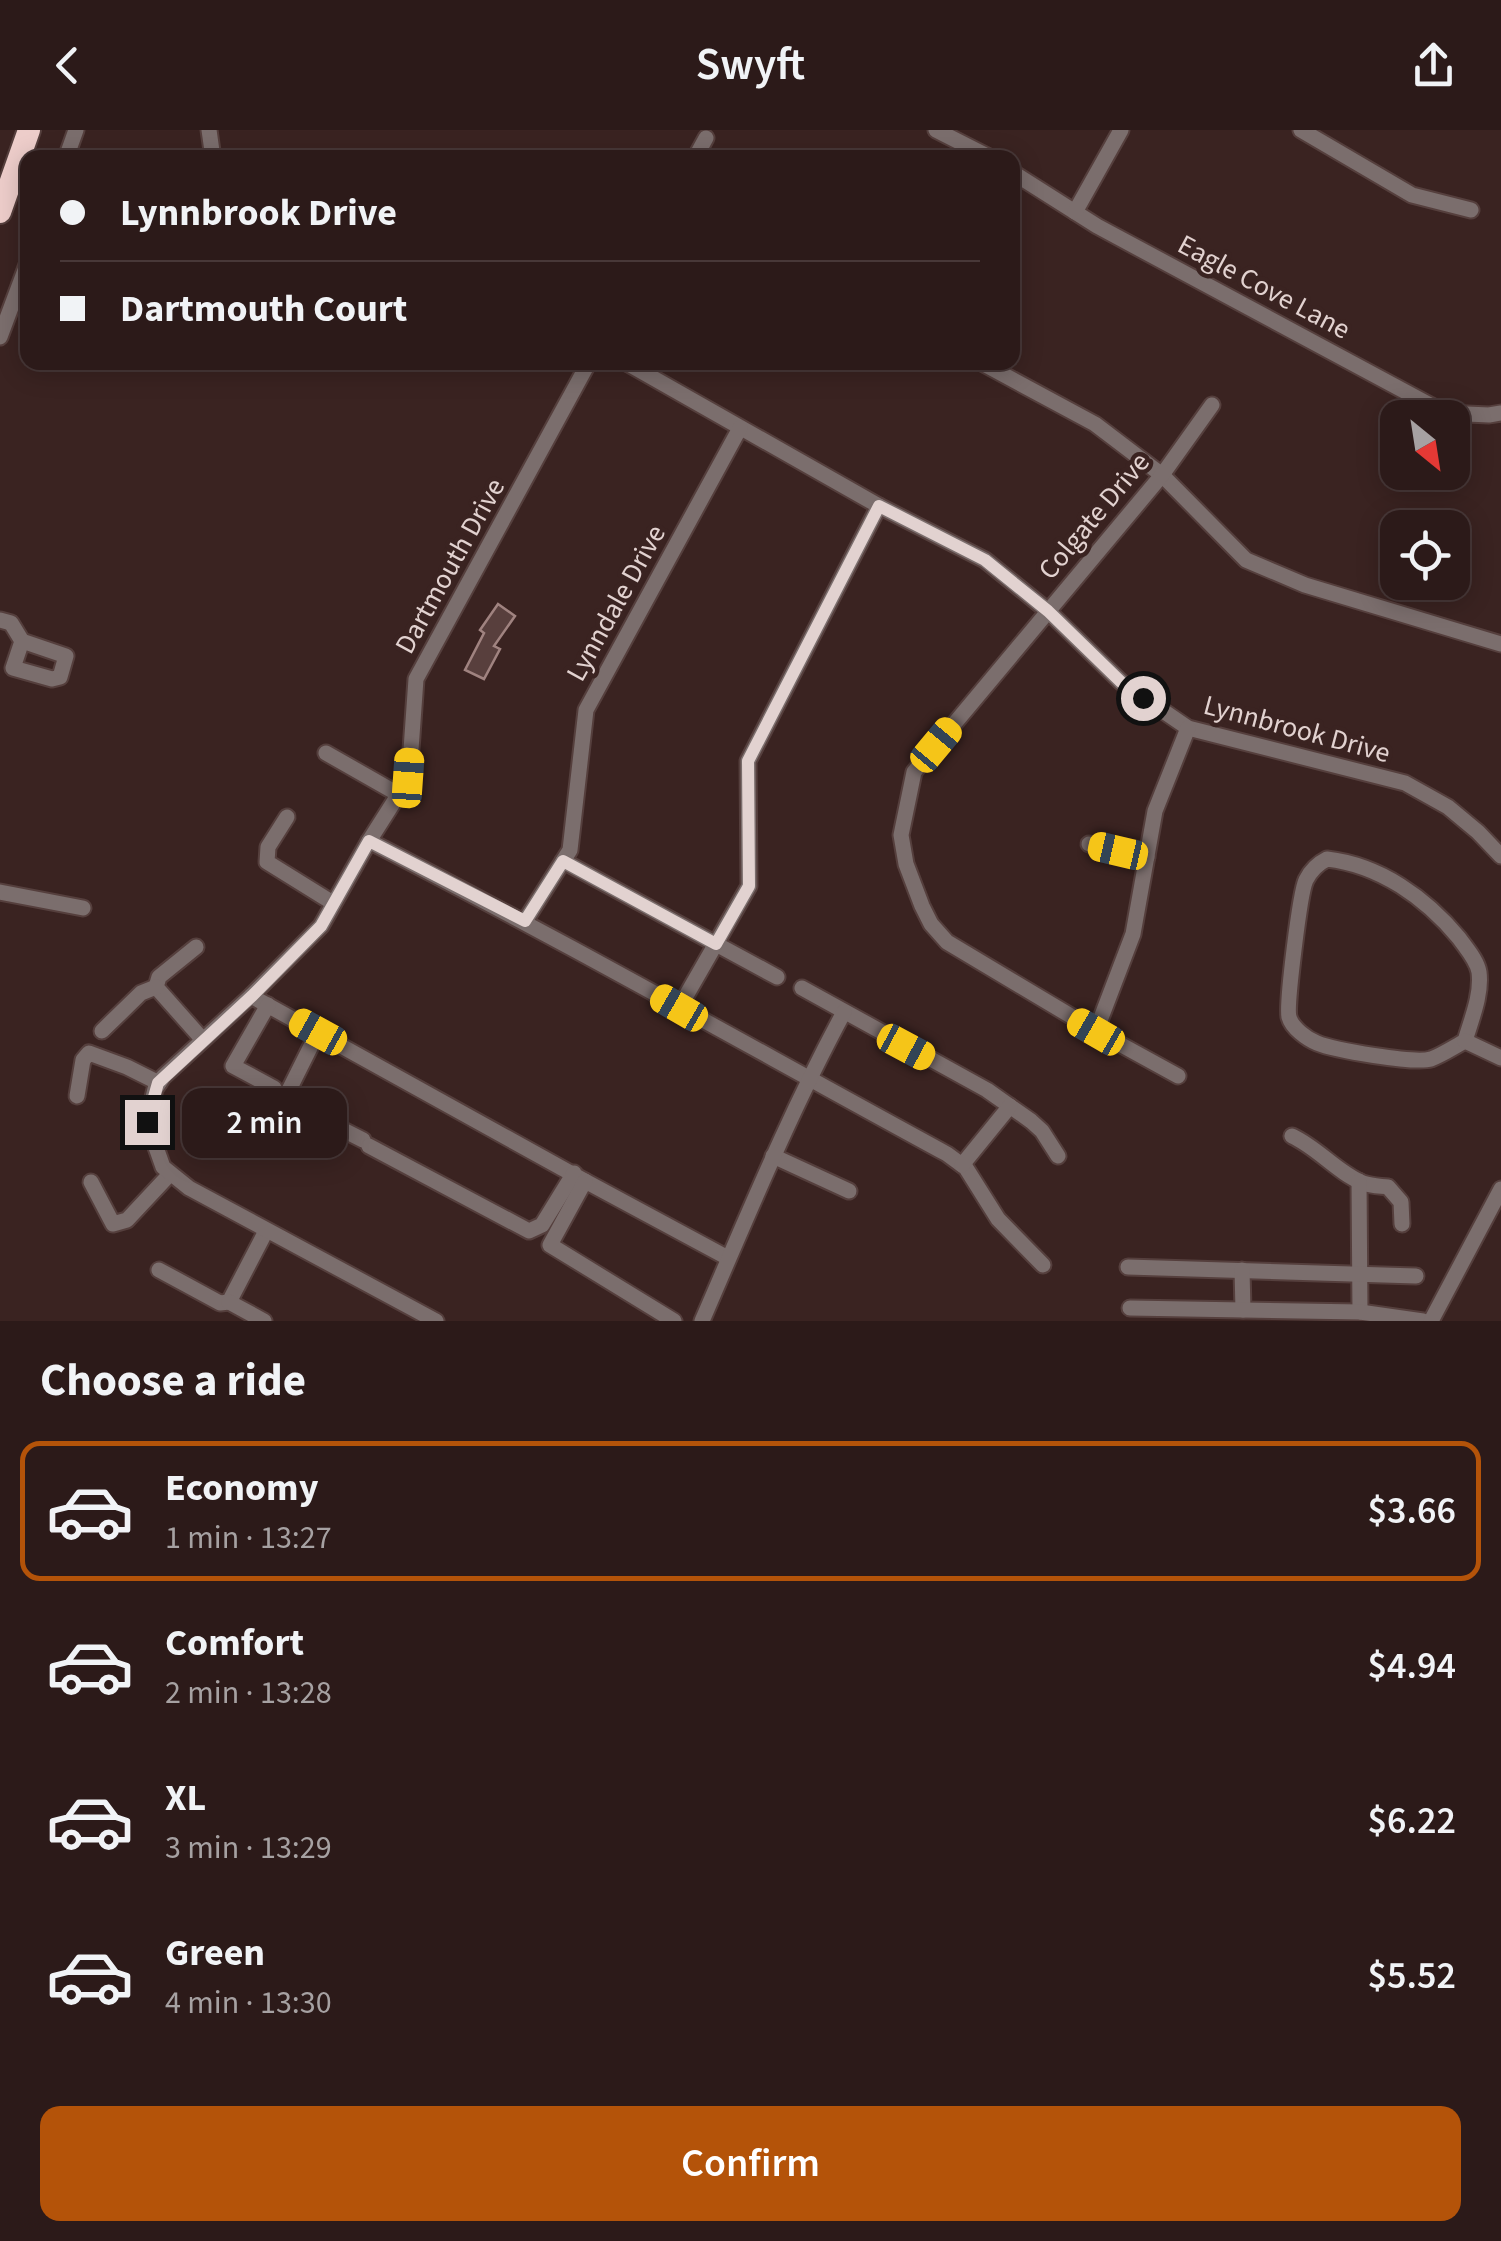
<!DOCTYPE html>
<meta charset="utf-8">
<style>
body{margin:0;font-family:"Source Sans 3",sans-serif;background:#342322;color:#f1f3f6;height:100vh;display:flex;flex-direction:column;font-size:38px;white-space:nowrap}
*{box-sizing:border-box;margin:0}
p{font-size:32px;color:#a6a1a2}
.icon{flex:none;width:55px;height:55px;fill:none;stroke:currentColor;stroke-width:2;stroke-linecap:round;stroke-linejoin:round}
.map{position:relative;height:1191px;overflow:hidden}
.panel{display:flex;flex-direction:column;background:#2c1a19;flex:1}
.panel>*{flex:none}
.guide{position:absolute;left:20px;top:20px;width:1000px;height:220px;border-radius:20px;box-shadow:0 5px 25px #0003,0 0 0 2px #483838;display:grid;align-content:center;height:220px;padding:0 40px;background:#2c1a19}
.needle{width:65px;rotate:150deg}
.fabs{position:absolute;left:1380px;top:270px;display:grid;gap:20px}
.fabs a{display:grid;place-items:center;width:90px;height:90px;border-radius:20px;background:#2c1a19;box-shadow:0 5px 25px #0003,0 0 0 2px #483838;font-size:50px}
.end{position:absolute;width:45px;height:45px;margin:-22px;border:12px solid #e2d2d0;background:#111;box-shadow:0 0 0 5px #111}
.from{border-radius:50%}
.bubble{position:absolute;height:70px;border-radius:20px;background:#2c1a19;box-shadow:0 5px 25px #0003,0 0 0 2px #483838;font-size:32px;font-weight:600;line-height:70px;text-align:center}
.car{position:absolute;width:30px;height:60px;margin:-30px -15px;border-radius:12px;box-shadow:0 0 8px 2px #0007;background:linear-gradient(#f5c518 24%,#345 0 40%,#f5c518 0 76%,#345 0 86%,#f5c518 0)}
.guide b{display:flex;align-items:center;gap:35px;height:95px;font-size:38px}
.guide b+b{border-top:2px solid #483838}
.guide i{width:25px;height:25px;background:#f1f3f6}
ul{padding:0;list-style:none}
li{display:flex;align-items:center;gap:30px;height:140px;margin:0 20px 15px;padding:0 20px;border:5px solid transparent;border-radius:20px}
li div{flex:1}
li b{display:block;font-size:38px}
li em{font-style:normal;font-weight:600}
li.active{border-color:#b45309}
li>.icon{width:90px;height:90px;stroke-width:1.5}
h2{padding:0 40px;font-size:45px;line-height:120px}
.primary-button{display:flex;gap:20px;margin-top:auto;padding:20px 40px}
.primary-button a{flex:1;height:115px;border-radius:20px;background:#b45309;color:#fff;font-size:40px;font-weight:600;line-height:115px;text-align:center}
header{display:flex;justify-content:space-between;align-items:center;height:130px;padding:0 40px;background:#2c1a19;font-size:45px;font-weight:600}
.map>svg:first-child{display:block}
.building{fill:#583f3d;stroke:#a08380;stroke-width:2.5}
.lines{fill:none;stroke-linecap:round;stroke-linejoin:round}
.minor-casing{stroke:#553f3d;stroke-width:19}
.highway-casing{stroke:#553f3d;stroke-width:26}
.minor{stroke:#7b6e6d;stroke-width:15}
.highway{stroke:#edcdca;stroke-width:22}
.route{stroke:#e2d2d0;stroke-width:12}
.labels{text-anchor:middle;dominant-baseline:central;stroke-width:9;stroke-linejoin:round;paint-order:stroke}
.street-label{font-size:28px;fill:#e2d2d0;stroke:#3a2321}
</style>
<header><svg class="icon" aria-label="back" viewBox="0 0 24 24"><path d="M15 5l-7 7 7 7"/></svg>Swyft<svg class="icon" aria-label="share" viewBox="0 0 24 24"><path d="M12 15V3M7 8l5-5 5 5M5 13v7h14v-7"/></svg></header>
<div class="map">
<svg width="1501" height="1191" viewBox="0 0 1501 1191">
<rect width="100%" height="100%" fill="#3a2321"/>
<polygon class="building" points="498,474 515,486 494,516 500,519 484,549 465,540 484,503 480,500"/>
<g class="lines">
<g class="minor-casing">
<g id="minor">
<polyline points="209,0 213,28"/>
<polyline points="936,0 991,28"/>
<polyline points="1301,0 1412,65 1471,80"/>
<polyline points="66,28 76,0"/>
<polyline points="695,28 706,8"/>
<polyline points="1012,42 1097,96 1445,283 1489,285 1501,283"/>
<polyline points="1075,82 1121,0"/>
<polyline points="0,207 28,132"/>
<polyline points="625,232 879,376 985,430 1048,481 1121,552 1188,598 1405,653 1448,677 1478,702 1501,726"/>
<polyline points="980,232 1095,294 1162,345 1246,430 1305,455 1501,514"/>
<polyline points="0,490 11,493 22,511 66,526 60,547 52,549 13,538 22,511"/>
<polyline points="326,623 398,664"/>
<polyline points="287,687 268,717 267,732 333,773"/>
<path d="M369,711C564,811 754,919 947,1024L966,1038L998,1089L1043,1135"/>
<polyline points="1089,714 1147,727"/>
<path d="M1327,729C1380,735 1426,768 1459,808C1466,818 1477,830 1479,842C1482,865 1471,890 1465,911C1454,917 1442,925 1431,929C1414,934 1334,920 1317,913C1307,909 1292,898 1289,887C1286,876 1300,762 1306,750C1311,740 1317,734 1327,729Z"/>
<polyline points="563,731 777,847"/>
<polyline points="0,762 83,778"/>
<polyline points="525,791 570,720 586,580 740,298"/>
<polyline points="196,817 159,847 156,857 203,910"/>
<polyline points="802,858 987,960 1031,991 1042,1001 1058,1026"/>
<polyline points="251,866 585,1051 728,1128"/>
<polyline points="268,875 233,936 274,958"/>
<polyline points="679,878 749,756 748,631 879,376"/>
<polyline points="102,901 141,863 156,857"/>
<polyline points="1096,901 1133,804 1155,681 1188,598"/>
<polyline points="318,902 285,968 286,971 363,1010"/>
<polyline points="1465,911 1501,928"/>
<polyline points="1178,946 1096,901 947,812 931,794 922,776 906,734 901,705 914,642 1162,345 1212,275"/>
<polyline points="77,966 83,930 89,923 127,937 159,953"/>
<path d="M1292,1006C1318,1018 1338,1043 1363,1053C1371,1056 1380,1056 1388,1057L1401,1072L1402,1094"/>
<polyline points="369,1016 529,1101 542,1095 574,1043"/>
<polyline points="773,1026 849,1061"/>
<polyline points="962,1035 1010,976"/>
<polyline points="585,1051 550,1115 674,1191"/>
<polyline points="1359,1051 1360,1182"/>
<polyline points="91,1052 113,1094 127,1090 170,1044"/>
<polyline points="1128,1137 1416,1146"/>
<polyline points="159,1140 220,1173 229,1172 266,1101"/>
<polyline points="1242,1140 1243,1180"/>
<polyline points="229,1172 264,1191"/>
<polyline points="1130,1178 1360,1182 1423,1191"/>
<polyline points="436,1191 189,1058 163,1037 147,992 155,959 163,947 251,866 321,796 369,711 409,648 416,549 589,232"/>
<path d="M702,1191C747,1087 790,982 844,882"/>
<polyline points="1431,1191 1501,1059"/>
</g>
</g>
<g class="highway-casing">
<polyline id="highway" points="0,82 29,0"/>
</g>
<use href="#minor" class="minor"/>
<use href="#highway" class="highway"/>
</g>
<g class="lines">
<polyline class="route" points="147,992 158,953 252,866 321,796 369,711 525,791 563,731 716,814 749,756 748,631 879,376 985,430 1048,481 1121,552 1143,568"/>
</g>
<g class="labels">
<g class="street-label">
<text transform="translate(1264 157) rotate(28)">Eagle Cove Lane</text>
<text transform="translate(1094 386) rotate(-50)">Colgate Drive</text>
<text transform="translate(450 436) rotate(-61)">Dartmouth Drive</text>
<text transform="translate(616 473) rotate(-61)">Lynndale Drive</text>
<text transform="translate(1297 599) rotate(15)">Lynnbrook Drive</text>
</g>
</g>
</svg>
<div class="fabs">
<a><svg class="needle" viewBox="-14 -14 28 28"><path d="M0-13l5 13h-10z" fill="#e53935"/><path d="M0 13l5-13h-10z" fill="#a6a1a2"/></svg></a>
<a><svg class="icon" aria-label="locate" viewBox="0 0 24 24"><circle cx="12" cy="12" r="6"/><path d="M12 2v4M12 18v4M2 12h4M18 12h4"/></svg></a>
</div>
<i class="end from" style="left:1143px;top:568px"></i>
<i class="end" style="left:147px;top:992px"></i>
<div class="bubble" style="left:182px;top:958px;width:165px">2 min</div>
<i class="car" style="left:936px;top:615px;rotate:40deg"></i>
<i class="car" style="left:408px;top:648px;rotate:4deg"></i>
<i class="car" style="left:1118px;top:721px;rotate:283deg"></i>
<i class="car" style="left:679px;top:878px;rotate:300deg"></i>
<i class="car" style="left:318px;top:902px;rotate:299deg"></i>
<i class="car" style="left:1096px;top:902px;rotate:300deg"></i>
<i class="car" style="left:906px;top:917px;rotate:118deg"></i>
<div class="guide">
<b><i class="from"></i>Lynnbrook Drive</b>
<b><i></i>Dartmouth Court</b>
</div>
</div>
<section class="panel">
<h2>Choose a ride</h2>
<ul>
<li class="active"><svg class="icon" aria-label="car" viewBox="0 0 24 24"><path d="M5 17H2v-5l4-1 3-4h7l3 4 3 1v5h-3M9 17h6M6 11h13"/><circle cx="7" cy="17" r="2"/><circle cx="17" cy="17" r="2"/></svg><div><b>Economy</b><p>1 min · 13:27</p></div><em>$3.66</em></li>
<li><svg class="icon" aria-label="car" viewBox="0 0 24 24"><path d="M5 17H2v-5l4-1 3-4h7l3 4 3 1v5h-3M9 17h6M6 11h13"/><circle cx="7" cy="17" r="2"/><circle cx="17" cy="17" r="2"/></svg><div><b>Comfort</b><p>2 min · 13:28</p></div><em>$4.94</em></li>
<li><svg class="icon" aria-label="car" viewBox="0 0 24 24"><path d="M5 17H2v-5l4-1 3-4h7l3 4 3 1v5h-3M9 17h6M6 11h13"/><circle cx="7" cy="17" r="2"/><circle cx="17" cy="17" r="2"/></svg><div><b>XL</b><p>3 min · 13:29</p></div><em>$6.22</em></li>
<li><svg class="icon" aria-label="car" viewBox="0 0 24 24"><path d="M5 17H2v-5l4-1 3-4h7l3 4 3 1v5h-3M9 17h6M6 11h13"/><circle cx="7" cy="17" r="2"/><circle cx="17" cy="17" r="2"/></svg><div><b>Green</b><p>4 min · 13:30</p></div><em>$5.52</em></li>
</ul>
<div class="primary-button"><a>Confirm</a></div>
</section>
